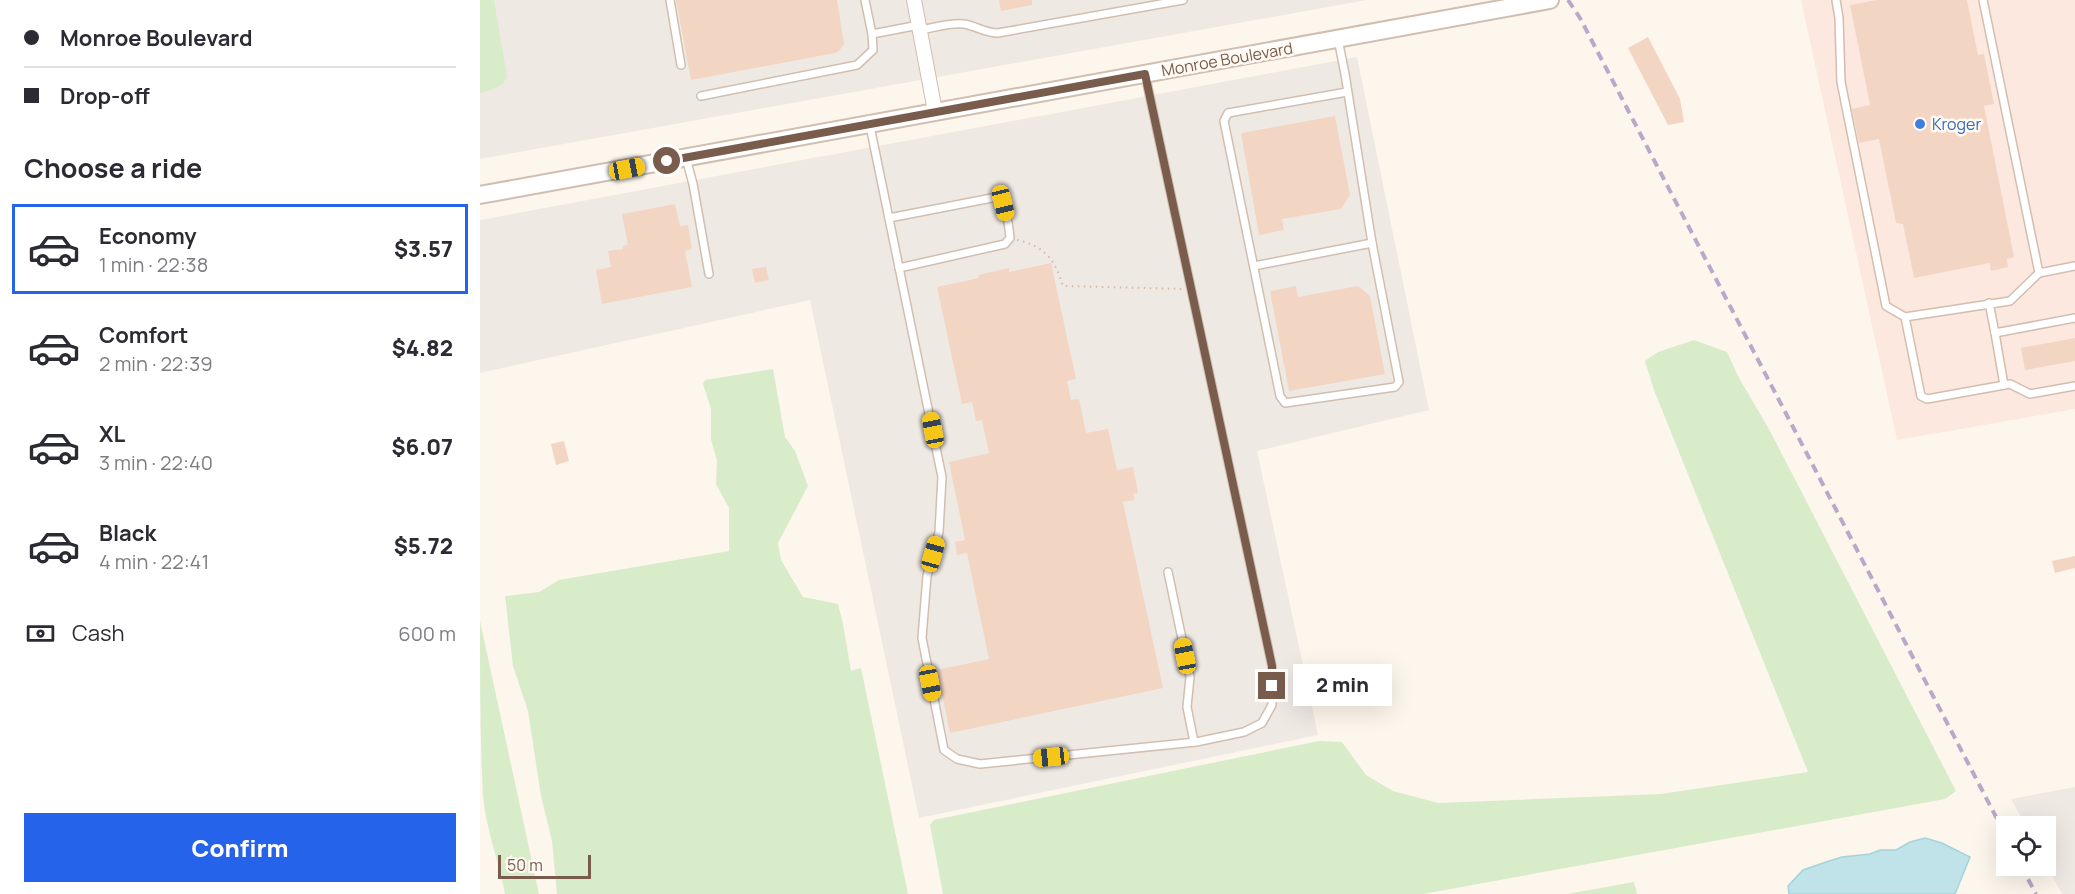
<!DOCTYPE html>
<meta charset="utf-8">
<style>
body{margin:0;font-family:Manrope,sans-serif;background:#f2f2f3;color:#2b2b33;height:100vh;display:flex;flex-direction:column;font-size:22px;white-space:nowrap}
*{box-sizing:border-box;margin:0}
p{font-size:20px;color:#7c7c81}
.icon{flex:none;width:33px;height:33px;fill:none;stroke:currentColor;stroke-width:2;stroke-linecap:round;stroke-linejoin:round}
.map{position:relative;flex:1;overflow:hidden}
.details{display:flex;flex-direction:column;background:#fff;width:480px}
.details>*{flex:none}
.hud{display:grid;align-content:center;height:132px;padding:0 24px;background:#fff}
.tools{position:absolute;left:1516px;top:816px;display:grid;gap:12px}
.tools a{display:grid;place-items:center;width:60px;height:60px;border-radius:0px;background:#fff;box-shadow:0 6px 24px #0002;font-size:30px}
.scale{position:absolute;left:18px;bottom:15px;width:93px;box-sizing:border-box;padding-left:6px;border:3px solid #7a5c4d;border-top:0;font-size:16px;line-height:21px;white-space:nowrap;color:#7a5c4d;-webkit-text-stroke:4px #fffaf3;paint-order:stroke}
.end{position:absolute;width:27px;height:27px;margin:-14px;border:8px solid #7a5c4d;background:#fff;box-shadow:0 0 0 3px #fff}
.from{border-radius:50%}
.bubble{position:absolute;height:42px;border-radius:0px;background:#fff;box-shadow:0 6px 24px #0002;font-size:20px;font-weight:800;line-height:42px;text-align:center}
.car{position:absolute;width:18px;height:36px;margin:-18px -9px;border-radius:8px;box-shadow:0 0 4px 2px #0007;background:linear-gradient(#f5c518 24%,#345 0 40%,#f5c518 0 76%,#345 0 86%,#f5c518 0)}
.hud b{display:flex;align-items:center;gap:21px;height:57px;font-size:22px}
.hud b+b{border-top:2px solid #e1e1e2}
.hud i{width:15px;height:15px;background:#2b2b33}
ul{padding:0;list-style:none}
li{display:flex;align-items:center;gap:18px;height:90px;margin:0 12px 9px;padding:0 12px;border:3px solid transparent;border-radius:0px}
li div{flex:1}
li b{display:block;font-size:22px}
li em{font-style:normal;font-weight:800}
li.active{border-color:#2563eb}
li>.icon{width:54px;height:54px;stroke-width:1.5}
h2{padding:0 24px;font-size:27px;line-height:72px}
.pay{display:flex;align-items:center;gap:15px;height:66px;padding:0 24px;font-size:22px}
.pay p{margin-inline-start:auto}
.primary-button{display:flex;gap:12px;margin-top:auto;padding:12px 24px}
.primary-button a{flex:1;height:69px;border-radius:0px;background:#2563eb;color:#fff;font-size:24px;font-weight:800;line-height:69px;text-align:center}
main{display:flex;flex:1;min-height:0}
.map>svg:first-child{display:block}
.commercial{fill:#fde8e0}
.industrial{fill:#efe9e4}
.green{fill:#d8ecc9}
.water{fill:#bfe3e8;stroke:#a5d3da;stroke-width:1.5}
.building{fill:#f3d5c3}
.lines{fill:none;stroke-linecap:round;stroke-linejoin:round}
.service-casing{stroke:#d1beb0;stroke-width:10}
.minor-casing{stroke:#d1beb0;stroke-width:16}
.tertiary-casing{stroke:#d1beb0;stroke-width:20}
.path{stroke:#d9b8a5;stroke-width:2;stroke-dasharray:1.5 4.5;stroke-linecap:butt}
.service{stroke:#fff;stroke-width:7}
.minor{stroke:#fff;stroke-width:14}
.tertiary{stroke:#fff;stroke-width:16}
.rail{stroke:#b9a8c9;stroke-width:4;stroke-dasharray:9 6;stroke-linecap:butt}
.route{stroke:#7a5c4d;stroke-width:8}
.shop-dot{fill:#3f7fe0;stroke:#fffaf3;stroke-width:2}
.labels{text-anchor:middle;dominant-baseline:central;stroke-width:5;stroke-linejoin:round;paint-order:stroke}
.street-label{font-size:16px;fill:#7a5c4d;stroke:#fffaf3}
.shop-label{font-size:16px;fill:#366cbe;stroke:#fffaf3;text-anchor:start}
</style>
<main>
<section class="details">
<div class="hud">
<b><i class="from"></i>Monroe Boulevard</b>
<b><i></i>Drop-off</b>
</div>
<h2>Choose a ride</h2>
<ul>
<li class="active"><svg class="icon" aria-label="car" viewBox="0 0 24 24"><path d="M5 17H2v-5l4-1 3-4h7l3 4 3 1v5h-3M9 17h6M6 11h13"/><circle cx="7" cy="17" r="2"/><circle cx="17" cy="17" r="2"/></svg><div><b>Economy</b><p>1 min · 22:38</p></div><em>$3.57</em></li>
<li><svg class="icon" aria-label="car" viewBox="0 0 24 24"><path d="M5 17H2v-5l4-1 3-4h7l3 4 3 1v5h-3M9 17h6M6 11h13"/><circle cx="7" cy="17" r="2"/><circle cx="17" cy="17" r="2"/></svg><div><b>Comfort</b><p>2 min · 22:39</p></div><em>$4.82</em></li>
<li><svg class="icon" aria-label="car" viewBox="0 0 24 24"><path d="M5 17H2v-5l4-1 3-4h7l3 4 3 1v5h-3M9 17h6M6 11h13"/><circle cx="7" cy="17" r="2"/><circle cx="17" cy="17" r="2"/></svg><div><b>XL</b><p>3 min · 22:40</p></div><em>$6.07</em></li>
<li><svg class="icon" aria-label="car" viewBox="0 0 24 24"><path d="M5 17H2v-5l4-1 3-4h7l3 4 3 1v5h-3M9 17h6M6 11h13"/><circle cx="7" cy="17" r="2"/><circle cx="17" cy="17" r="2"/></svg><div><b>Black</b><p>4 min · 22:41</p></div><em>$5.72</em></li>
</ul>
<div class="pay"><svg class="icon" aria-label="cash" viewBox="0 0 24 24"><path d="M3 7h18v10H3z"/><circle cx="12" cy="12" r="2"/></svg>Cash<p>600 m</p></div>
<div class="primary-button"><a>Confirm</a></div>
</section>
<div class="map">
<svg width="1595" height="894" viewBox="0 0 1595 894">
<rect width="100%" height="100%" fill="#fdf6ec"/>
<polygon class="commercial" points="1321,0 1595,0 1595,409 1417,440"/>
<g class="industrial">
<polygon points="0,0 887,0 0,159"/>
<polygon points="877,57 949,410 777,451 838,735 439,818 330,300 0,373 0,220"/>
<polygon points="1595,787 1595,894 1582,894 1566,864 1566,826 1546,826 1531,799"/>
</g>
<g class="green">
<path d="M0,0H14L27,77C22,88 11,90 0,93Z"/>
<polygon points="1214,340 1247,352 1259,378 1289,429 1476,791 1465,799 943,894 463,894 450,825 454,820 839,741 862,742 886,775 913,791 958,803 1181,794 1328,772 1174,390 1165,361 1178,352"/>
<polygon points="293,369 305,437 315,451 328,486 298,543 301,560 323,597 358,604 363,624 371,671 381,668 428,894 77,894 72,841 61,796 48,711 33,666 25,596 59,592 79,580 249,551 249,508 236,484 237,461 231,439 231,409 223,384 225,380"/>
<path d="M0,621L59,894H25C19,861 6,830 3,796C0,738 0,679 0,621Z"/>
<polygon points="1154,882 1157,894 1087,894"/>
</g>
<polygon class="water" points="1445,838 1462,843 1490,857 1475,894 1309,894 1308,886 1323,870 1346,862 1362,857 1390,854 1400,850 1416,850 1430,842"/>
<g class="building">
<polygon points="196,0 357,0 364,44 359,51 355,53 211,80"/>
<polygon points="519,0 552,0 552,5 521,11"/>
<polygon points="1397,0 1487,0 1498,55 1504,54 1514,104 1504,106 1534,257 1527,259 1528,267 1511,271 1510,263 1434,278 1423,224 1416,223 1399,139 1379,143 1372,109 1390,105 1370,5"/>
<polygon points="1168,37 1200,99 1204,122 1188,125 1148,48"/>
<polygon points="855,116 870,195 861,209 802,219 804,230 779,235 761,133"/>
<polygon points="195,204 200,226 208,225 212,249 205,251 212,287 122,304 116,270 131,267 128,251 143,249 143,246 148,245 142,214"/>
<polygon points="571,263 596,379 587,381 591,400 599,399 606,433 628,429 637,470 653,467 658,493 653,494 655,500 643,502 683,688 470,733 457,670 509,659 487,553 477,555 475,542 485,540 469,462 509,453 502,420 496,421 492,402 482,404 457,287 499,278 498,275 529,268 529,272"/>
<polygon points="286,267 289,280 275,283 272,269"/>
<polygon points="816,286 818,297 878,286 890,296 905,374 809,391 790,291"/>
<polygon points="1595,338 1595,361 1545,370 1541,348"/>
<polygon points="84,441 89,461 76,465 71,444"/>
<polygon points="1595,556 1595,568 1575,573 1572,561"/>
</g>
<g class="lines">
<g class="service-casing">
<g id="service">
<polyline points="190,0 201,65"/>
<polyline points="385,0 392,34 439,25"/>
<polyline points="1356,0 1359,18 1361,82 1406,306 1425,317 1530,301 1559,273"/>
<polyline points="1503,0 1559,273 1595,266"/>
<path d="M440,30C454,28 470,22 484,24C496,26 505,33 518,33L703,0"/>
<polyline points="858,39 865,74 892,243 919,382 915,387 805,403 800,396 744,121 748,113 867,92"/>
<polyline points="221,96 377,65 393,50 392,34"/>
<polyline points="390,126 462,477 459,532 447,576 442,638 464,750 477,759 500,764 716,742 764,732 782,723 792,705 792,666 665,74"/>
<polyline points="206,158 213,184 229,274"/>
<path d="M409,218L517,197C526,207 529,225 530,238L525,244L419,268"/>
<polyline points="774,266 892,243"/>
<polyline points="1509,303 1515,333"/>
<polyline points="1425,317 1441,396 1447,399 1530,384 1550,394 1595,386"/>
<polyline points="1524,385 1515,333 1595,318"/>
<polyline points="688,572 710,677 707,707 714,742"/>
</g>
</g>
<g class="minor-casing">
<polyline id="minor" points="434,0 455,111"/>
</g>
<g class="tertiary-casing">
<polyline id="tertiary" points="0,195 1070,0"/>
</g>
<path class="path" d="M537,240C565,246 575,260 583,286L703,289"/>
<use href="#service" class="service"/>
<use href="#minor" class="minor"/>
<use href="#tertiary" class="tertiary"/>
<g class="rail">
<polyline points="1088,0 1100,18 1527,838"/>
<polyline points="1541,866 1556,894"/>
</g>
</g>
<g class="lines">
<polyline class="route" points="187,161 665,74 792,666 792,686"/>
</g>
<circle class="shop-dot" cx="1440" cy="124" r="6"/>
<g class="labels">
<g class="street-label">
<text transform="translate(747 59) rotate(-10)">Monroe Boulevard</text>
</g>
<g class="shop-label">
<text x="1452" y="124">Kroger</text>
</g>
</g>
</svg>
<div class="tools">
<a><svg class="icon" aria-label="locate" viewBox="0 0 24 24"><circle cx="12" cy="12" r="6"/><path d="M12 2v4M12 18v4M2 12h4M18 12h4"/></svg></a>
</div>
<div class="scale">50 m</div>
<i class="end from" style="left:187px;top:161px"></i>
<i class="end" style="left:792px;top:686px"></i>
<div class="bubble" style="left:813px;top:664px;width:99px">2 min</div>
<i class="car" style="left:147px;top:169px;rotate:79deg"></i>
<i class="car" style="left:523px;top:203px;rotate:166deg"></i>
<i class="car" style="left:453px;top:430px;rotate:349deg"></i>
<i class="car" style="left:453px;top:554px;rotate:16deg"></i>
<i class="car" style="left:705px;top:656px;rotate:349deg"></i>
<i class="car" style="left:450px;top:683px;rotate:169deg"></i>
<i class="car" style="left:571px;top:757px;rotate:264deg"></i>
</div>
</main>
